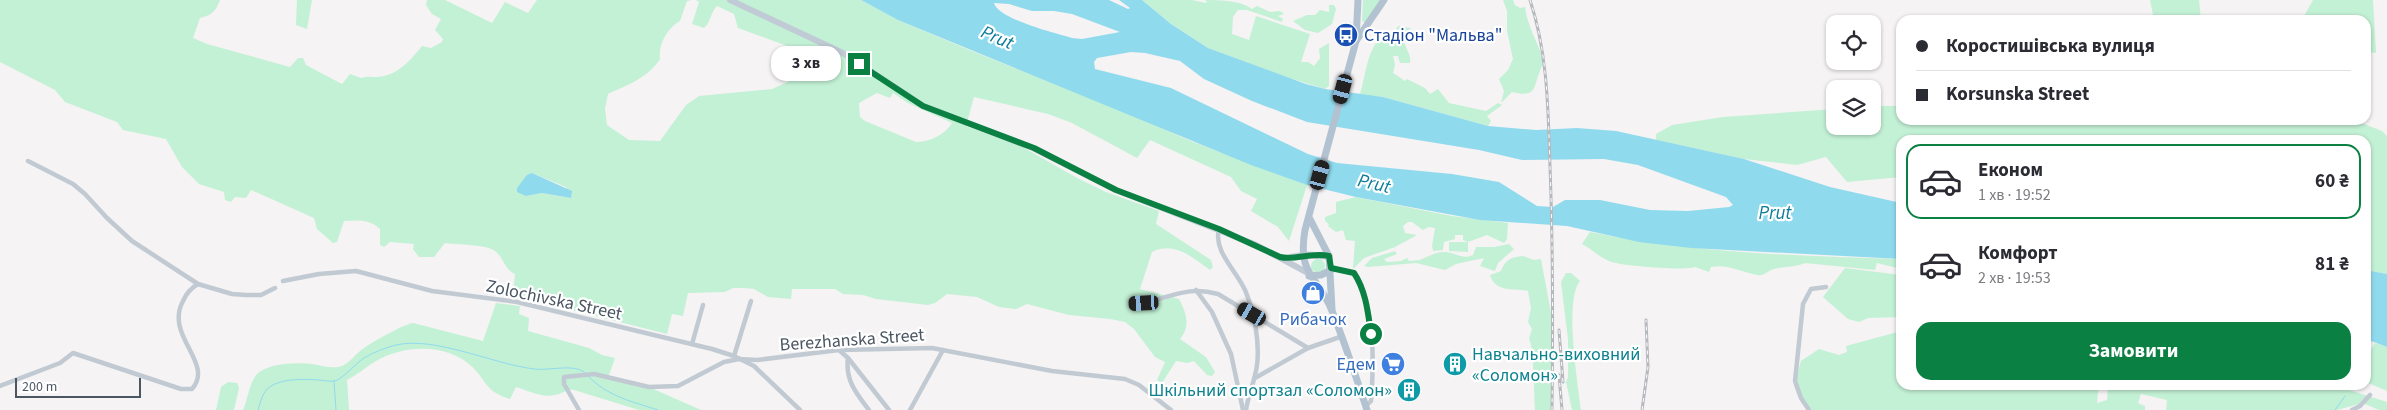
<!DOCTYPE html>
<html lang="uk">
<meta charset="utf-8">
<style>
body{margin:0;font-family:"Source Sans 3",sans-serif;background:#f2f2f3;color:#2b2b33;height:100vh;display:flex;flex-direction:column;font-size:19px;white-space:nowrap}
*{box-sizing:border-box;margin:0}
p{font-size:16px;color:#7c7c81}
.icon{flex:none;width:28px;height:28px;fill:none;stroke:currentColor;stroke-width:2;stroke-linecap:round;stroke-linejoin:round}
.map{position:relative;flex:1;overflow:hidden}
.side{position:absolute;left:1896px;top:135px;width:475px;height:255px;display:flex;flex-direction:column;background:#fff;border-radius:15px;box-shadow:0 1px 4px #0004}
.side>*{flex:none}
.top-card{position:absolute;left:1896px;top:15px;width:475px;height:110px;border-radius:15px;box-shadow:0 1px 4px #0004;display:grid;align-content:center;height:110px;padding:0 20px;background:#fff}
.buttons{position:absolute;left:1826px;top:15px;display:grid;gap:10px}
.buttons a{display:grid;place-items:center;width:55px;height:55px;border-radius:10px;background:#fff;box-shadow:0 1px 4px #0004;font-size:25px}
.scale{position:absolute;left:15px;bottom:12px;width:126px;box-sizing:border-box;padding-left:5px;border:2px solid #4a5661;border-top:0;font-size:14px;line-height:18px;white-space:nowrap;color:#4a5661;-webkit-text-stroke:4px #fff;paint-order:stroke}
.end{position:absolute;width:22px;height:22px;margin:-11px;border:6px solid #0b8043;background:#fff;box-shadow:0 0 0 2px #fff}
.from{border-radius:50%}
.bubble{position:absolute;height:35px;border-radius:15px;background:#fff;box-shadow:0 1px 4px #0004;font-size:16px;font-weight:700;line-height:35px;text-align:center}
.car{position:absolute;width:15px;height:30px;margin:-15px -8px;border-radius:6px;box-shadow:0 0 4px 1px #0007;background:linear-gradient(#222 24%,#8ab4d8 0 40%,#222 0 76%,#8ab4d8 0 86%,#222 0)}
.top-card b{display:flex;align-items:center;gap:18px;height:48px;font-size:19px}
.top-card b+b{border-top:1px solid #e1e1e2}
.top-card i{width:12px;height:12px;background:#2b2b33}
ul{padding:9px 0 0;list-style:none}
li{display:flex;align-items:center;gap:15px;height:75px;margin:0 10px 8px;padding:0 10px;border:2px solid transparent;border-radius:15px}
li div{flex:1}
li b{display:block;font-size:19px}
li em{font-style:normal;font-weight:700}
li.on{border-color:#0b8043}
li>.icon{width:45px;height:45px;stroke-width:1.5}
.action{display:flex;gap:10px;margin-top:auto;padding:10px 20px}
.action a{flex:1;height:58px;border-radius:15px;background:#0b8043;color:#fff;font-size:20px;font-weight:700;line-height:58px;text-align:center}
.map>svg:first-child{display:block}
.green{fill:#c3f1d5;fill-rule:evenodd}
.water{fill:#90daee;fill-rule:evenodd}
.lines{fill:none;stroke-linecap:round;stroke-linejoin:round}
.stream{stroke:#90daee;stroke-width:1}
.minor{stroke:#c1cad2;stroke-width:4.5}
.secondary{stroke:#c1cbd6;stroke-width:6}
.primary{stroke:#b3c2d1;stroke-width:7}
.rail-casing{stroke:#b5b8bd;stroke-width:3}
.rail{stroke:#fff;stroke-width:1;stroke-dasharray:4;stroke-linecap:butt}
.route{stroke:#0b8043;stroke-width:6}
.labels{text-anchor:middle;dominant-baseline:central;stroke-width:4.5;stroke-linejoin:round;paint-order:stroke}
.transit-label{font-size:18px;fill:#164399;stroke:#fff;text-anchor:start}
.street-label{font-size:18px;fill:#4a5661;stroke:#fff}
.shop-label{font-size:18px;fill:#366cbe;stroke:#fff}
.culture-label{font-size:18px;fill:#0d838f;stroke:#fff;text-anchor:start}
.water-label{font-size:19px;font-style:italic;fill:#0c7c9b;stroke:#fff}
</style>
<div class="map">
<svg width="2387" height="410" viewBox="0 0 2387 410">
<rect width="100%" height="100%" fill="#f5f3f3"/>
<g class="green">
<path d="M0,0H220C216,11 212,15 200,18L193,38L207,44L290,67L298,58H303L306,65L342,84L350,74L361,78C367,76 370,77 376,77C396,77 411,60 422,46L431,48L442,42L443,39L435,30L441,19L432,14L426,5L427,0H445L492,23L505,2L528,13L537,0H692L687,1L680,21C667,28 658,45 660,59C648,78 627,85 608,94L605,109L607,125L629,140L660,141L686,105L699,96L772,89L796,78L809,80L817,76L824,68L823,59L738,28L734,14L717,6C710,13 711,22 704,28L692,24L699,2L696,0H861L898,20L967,49L1137,117L1188,140L1307,185L1289,241L1278,227L1251,211L1257,199L1241,191L1231,177L1150,140L1137,158L1072,123L1048,114L974,97L966,126L1019,145L1079,179L1106,192L1159,211L1156,224L1211,260L1213,267L1210,270C1192,257 1174,241 1152,252L1140,289L1179,299C1186,312 1191,326 1180,339L1206,357L1215,372L1212,376L1207,375L1194,361L1187,363L1176,361L1162,383L1157,380L1165,362L1155,357L1134,329L1125,322L1110,319L1069,315L1027,304L1016,309L999,307L977,297L947,294L935,303L928,305L876,299L863,295L843,294L835,289H792L791,299L768,297L754,289L744,288H733L725,292L688,293L683,316L672,314L667,334L513,295L515,274C504,269 504,258 495,251C485,244 458,245 445,243L434,257H419L413,249L414,244L390,242L384,247L380,245V229C370,219 358,220 344,221L337,242L333,243L317,229L314,218L251,190L246,198L235,197L231,202L225,200L224,192L199,184L182,167L166,139L123,130L117,122L65,102L55,90L0,62ZM877,93L890,98L893,93L908,103L952,123C945,135 929,142 916,142L865,121L860,117L859,103ZM532,173L566,187L571,198L542,193L526,196Z"/>
<polygon points="297,0 312,0 307,29 296,25"/>
<path d="M1142,0H1192L1206,3L1207,1L1204,0C1220,0 1240,0 1252,9L1257,6L1270,12L1280,11L1284,14L1278,16L1283,19L1282,22L1247,10H1238L1233,17L1232,34L1249,40L1256,16L1310,34L1301,62H1308L1314,66L1320,58L1319,49L1329,43V86L1325,89L1283,76L1208,48L1171,24Z"/>
<polygon points="1363,0 1380,0 1365,23 1362,21"/>
<path d="M1503,0H1513L1515,5L1520,8L1525,7C1527,26 1538,42 1543,60C1544,64 1541,67 1540,71C1533,88 1537,98 1512,92L1501,103L1504,91L1499,79L1508,70L1513,59L1507,31V11Z"/>
<polygon points="2150,0 2199,0 2201,20 2154,20"/>
<polygon points="2313,0 2373,0 2376,53 2366,52 2366,20 2302,20"/>
<polygon points="1329,5 1334,5 1336,9 1332,24 1318,33 1305,30 1293,21 1307,15 1315,15 1320,10 1329,12"/>
<path d="M1399,26L1410,28L1412,34L1404,38C1403,47 1412,53 1410,63H1400L1398,56H1393L1395,65L1393,73L1405,81L1407,79L1425,88L1430,94L1438,89L1449,103L1486,111L1498,103L1502,105L1487,116L1491,121L1488,126L1383,97L1360,95C1366,73 1367,50 1383,34L1389,42L1394,41L1392,37L1400,32L1396,28Z"/>
<polygon points="1873,106 1901,106 1901,120 2354,120 2382,131 2387,136 2387,274 2366,270 2366,140 1901,140 1901,177 1847,182 1826,157 1797,165 1744,159 1656,140 1656,134 1672,125 1723,117 1835,109 1835,126 1872,126"/>
<polygon points="1356,197 1452,216 1508,223 1507,239 1504,243 1487,235 1468,242 1463,240 1463,235 1455,235 1455,239 1444,242 1443,250 1433,251 1432,246 1435,228 1429,227 1423,230 1412,222 1408,222 1403,226 1405,233 1417,235 1395,247 1364,258 1353,269 1355,241 1346,240 1343,230 1336,232 1328,226 1329,224 1325,221 1325,217 1336,213 1336,202"/>
<path d="M1590,232C1692,253 1797,256 1901,259V269L1877,263L1875,270L1805,263C1793,268 1782,266 1771,270C1765,273 1764,276 1757,275C1741,272 1727,264 1711,267L1709,272L1695,267C1687,271 1619,266 1609,261C1599,257 1592,249 1582,244Z"/>
<polygon points="1449,242 1468,242 1468,252 1449,251"/>
<path d="M1509,244L1514,249L1498,263L1495,271L1480,266L1484,258L1456,264L1445,270L1416,263L1368,267L1364,266L1372,258L1395,251L1397,254L1384,259L1387,262L1401,261L1407,258L1409,261L1420,260C1428,257 1436,251 1446,252C1456,253 1464,260 1473,255L1476,247H1494Z"/>
<path d="M1523,256L1534,260L1541,259L1551,313V410H1535C1534,397 1534,347 1529,339L1532,329L1528,322L1531,308L1528,291C1515,288 1495,293 1490,275L1501,271C1505,260 1511,257 1523,256Z"/>
<circle cx="1318" cy="266" r="7"/>
<polygon points="1845,268 1901,275 1901,317 1868,318 1859,322 1848,319 1823,297"/>
<path d="M1566,273H1571L1580,281C1564,300 1578,384 1581,410H1572L1566,382L1568,377V339L1561,282Z"/>
<path d="M496,303L520,306L519,314L529,318L528,331L589,348L602,355L615,358L608,378L651,388L701,410H639L574,390C566,389 563,394 555,395C542,398 529,391 516,387L510,399C483,391 487,379 470,365C446,343 403,345 376,361C366,367 357,375 347,380L349,410H243C248,399 249,383 257,374C268,363 298,362 312,364C322,366 333,369 342,366C349,363 355,355 360,351C370,343 402,325 413,323L483,341Z"/>
<polygon points="1901,331 1901,385 2099,385 2097,403 2107,400 2108,385 2333,385 2387,402 2387,410 2379,410 2363,403 2337,410 2166,410 2167,400 2141,394 2138,403 2145,406 2145,410 1808,410 1797,394 1794,385 1801,361 1819,349 1839,355 1847,352 1846,346"/>
<polygon points="2375,343 2387,347 2387,391 2366,382 2366,359"/>
<polygon points="228,382 237,383 239,388 234,410 216,410 221,387"/>
</g>
<g class="water">
<path d="M861,0H1109L1128,9L1130,8L1119,0H1142L1171,24L1208,48L1306,84L1325,89L1383,97L1488,126L1536,130L1577,128L1616,131L1744,159L1830,187L1901,203V259L1691,248L1639,242L1567,226L1480,220L1356,197L1307,185L1251,165L898,20ZM994,3L1009,4L1032,11H1054L1072,14L1120,32L1082,39L1072,38C1055,33 998,19 994,3ZM1131,52L1145,53L1180,61L1204,79L1252,101L1307,122L1479,150L1522,160L1604,159L1638,165L1726,197L1733,205L1729,207L1688,211L1650,210L1600,200H1565L1553,207L1537,206L1499,182L1452,174L1337,163L1308,154L1171,88L1095,69L1094,62L1097,58Z"/>
<polygon points="532,173 572,191 571,198 542,193 526,196 517,192 517,188 527,175"/>
<polygon points="2366,270 2387,274 2387,347 2366,339"/>
</g>
<g class="lines">
<g class="stream">
<polyline points="2366,354 2371,341"/>
<path d="M588,376C607,396 633,402 658,410"/>
<polyline points="334,381 336,410"/>
<path d="M258,410C260,403 262,395 267,389C279,378 304,379 319,380C324,380 329,382 334,381C342,380 356,363 364,358C374,352 385,348 396,345C435,336 493,364 534,369C548,371 576,363 585,373"/>
<polyline points="2335,410 2345,396"/>
</g>
<g class="minor">
<polyline points="28,161 73,184 85,194 107,218 132,241 198,284 232,294 246,295 261,295 275,288"/>
<path d="M1219,229C1213,251 1236,270 1245,290C1254,311 1260,342 1257,365C1255,381 1248,395 1246,410"/>
<path d="M1331,268L1353,273C1376,304 1374,363 1371,401L1366,406"/>
<polyline points="283,281 319,274 356,271 432,291 517,302 712,349 734,356 754,366 800,410"/>
<polyline points="1196,290 1212,312 1231,354 1243,410"/>
<path d="M1134,303C1167,302 1182,284 1218,294L1308,348"/>
<polyline points="692,344 703,305"/>
<polyline points="839,350 848,358 889,410"/>
<polyline points="734,356 751,301"/>
<path d="M848,358C845,380 856,393 869,410"/>
<polyline points="1255,378 1308,348 1340,337"/>
<path d="M0,386L60,363L73,353L181,389H192C215,363 164,336 183,301C186,294 191,288 198,284"/>
<polyline points="579,410 564,384 564,377 594,374 649,387 678,386 724,362 739,359 757,360 839,350 932,348 1052,371 1125,379 1139,385 1171,410"/>
<polyline points="910,410 943,350"/>
<polyline points="1809,410 1801,398 1795,381 1803,304 1811,289 1826,287"/>
<polyline points="2352,410 2360,406 2370,395"/>
</g>
<g class="secondary">
<polyline points="730,0 843,53 923,106 1033,148 1116,190 1254,244 1308,273"/>
<polyline points="1284,258 1303,255"/>
</g>
<g class="primary">
<path d="M1358,0L1356,41L1305,230C1297,276 1318,275 1332,311C1345,343 1356,377 1367,410"/>
<polyline points="1356,41 1384,0"/>
<polyline points="1310,219 1329,256 1332,309"/>
<polyline points="1303,255 1329,256"/>
<polyline points="1309,276 1321,275 1331,270"/>
</g>
<g class="rail-casing">
<g id="rail">
<path d="M1530,0C1548,54 1548,110 1550,166C1553,247 1553,329 1552,410"/>
<polyline points="1559,330 1563,382"/>
<polyline points="1559,375 1562,410"/>
<polyline points="1642,410 1648,367 1646,320"/>
</g>
</g>
<use href="#rail" class="rail"/>
</g>
<g class="lines">
<path class="route" d="M859,64L923,106L1034,148L1116,190L1219,229L1280,257C1294,261 1311,252 1329,256L1331,268L1354,273C1366,291 1368,313 1371,334"/>
</g>
<defs>
<g id="bus-disc" transform="scale(1.25)"><circle r="9.5" fill="#1a4fb4" stroke="#fff"/><path d="M-5-6H5V4H4V6H2V4H-2V6H-4V4H-5ZM-3.5-4V0h7V-4ZM-3.5 1.2v1.5H-2V1.2ZM2 1.2v1.5H3.5V1.2Z" fill="#fff"/></g>
<g id="shop-disc" transform="scale(1.25)"><circle r="9.5" fill="#3f7fe0" stroke="#fff"/><path d="M-5-2.5h2.3a2.7 3.5 0 0 1 5.4 0H5L5.5 6h-11ZM-1.5-2.5h3a1.5 2.3 0 0 0-3 0Z" fill="#fff"/></g>
<g id="supermarket-disc" transform="scale(1.25)"><circle r="9.5" fill="#3f7fe0" stroke="#fff"/><path d="M-6-5.5h2.5l.6 2H6L4.5 2H-2.5L-4.4-4H-6ZM-1.5 3.2a1.3 1.3 0 1 0 .1 0ZM3 3.2a1.3 1.3 0 1 0 .1 0Z" fill="#fff"/></g>
<g id="building-disc" transform="scale(1.25)"><circle r="9.5" fill="#0f9aa8" stroke="#fff"/><path d="M-4-6H4V6H1V3H-1V6H-4ZM-2.5-4.3h1.7v1.8h-1.7ZM.8-4.3h1.7v1.8H.8ZM-2.5-1h1.7V.8h-1.7ZM.8-1h1.7V.8H.8Z" fill="#fff"/></g>
</defs>
<g fill-rule="evenodd">
<use href="#bus-disc" x="1346" y="35"/>
<use href="#shop-disc" x="1313" y="293"/>
<use href="#supermarket-disc" x="1393" y="364"/>
<use href="#building-disc" x="1455" y="364"/>
<use href="#building-disc" x="1409" y="390"/>
</g>
<g class="labels">
<g class="transit-label">
<text x="1364" y="35">Стадіон "Мальва"</text>
</g>
<g class="street-label">
<text transform="translate(554 300) rotate(12)">Zolochivska Street</text>
<text transform="translate(852 340) rotate(-4)">Berezhanska Street</text>
</g>
<g class="shop-label">
<text x="1313" y="319">Рибачок</text>
<text x="1376" y="364" text-anchor="end">Едем</text>
</g>
<g class="culture-label">
<text x="1472" y="354">Навчально-виховний<tspan x="1472" dy="21">«Соломон»</tspan></text>
<text x="1392" y="390" text-anchor="end">Шкільний спортзал «Соломон»</text>
</g>
<g class="water-label">
<text transform="translate(997 38) rotate(23)">Prut</text>
<text transform="translate(1374 184) rotate(13)">Prut</text>
<text x="1775" y="213">Prut</text>
</g>
</g>
</svg>
<div class="buttons">
<a><svg class="icon" aria-label="locate" viewBox="0 0 24 24"><circle cx="12" cy="12" r="6"/><path d="M12 2v4M12 18v4M2 12h4M18 12h4"/></svg></a>
<a><svg class="icon" aria-label="layers" viewBox="0 0 24 24"><path d="M12 4l9 5-9 5-9-5zM3 14l9 5 9-5"/></svg></a>
</div>
<div class="scale">200 m</div>
<i class="end from" style="left:1371px;top:334px"></i>
<i class="end" style="left:859px;top:64px"></i>
<div class="bubble" style="left:771px;top:46px;width:70px">3 хв</div>
<i class="car" style="left:1343px;top:89px;rotate:195deg"></i>
<i class="car" style="left:1320px;top:175px;rotate:15deg"></i>
<i class="car" style="left:1144px;top:303px;rotate:267deg"></i>
<i class="car" style="left:1252px;top:314px;rotate:300deg"></i>
<div class="top-card">
<b><i class="from"></i>Коростишівська вулиця</b>
<b><i></i>Korsunska Street</b>
</div>
<section class="side">
<ul>
<li class="on"><svg class="icon" aria-label="car" viewBox="0 0 24 24"><path d="M5 17H2v-5l4-1 3-4h7l3 4 3 1v5h-3M9 17h6M6 11h13"/><circle cx="7" cy="17" r="2"/><circle cx="17" cy="17" r="2"/></svg><div><b>Економ</b><p>1 хв · 19:52</p></div><em>60 ₴</em></li>
<li><svg class="icon" aria-label="car" viewBox="0 0 24 24"><path d="M5 17H2v-5l4-1 3-4h7l3 4 3 1v5h-3M9 17h6M6 11h13"/><circle cx="7" cy="17" r="2"/><circle cx="17" cy="17" r="2"/></svg><div><b>Комфорт</b><p>2 хв · 19:53</p></div><em>81 ₴</em></li>
</ul>
<div class="action"><a>Замовити</a></div>
</section>
</div>
